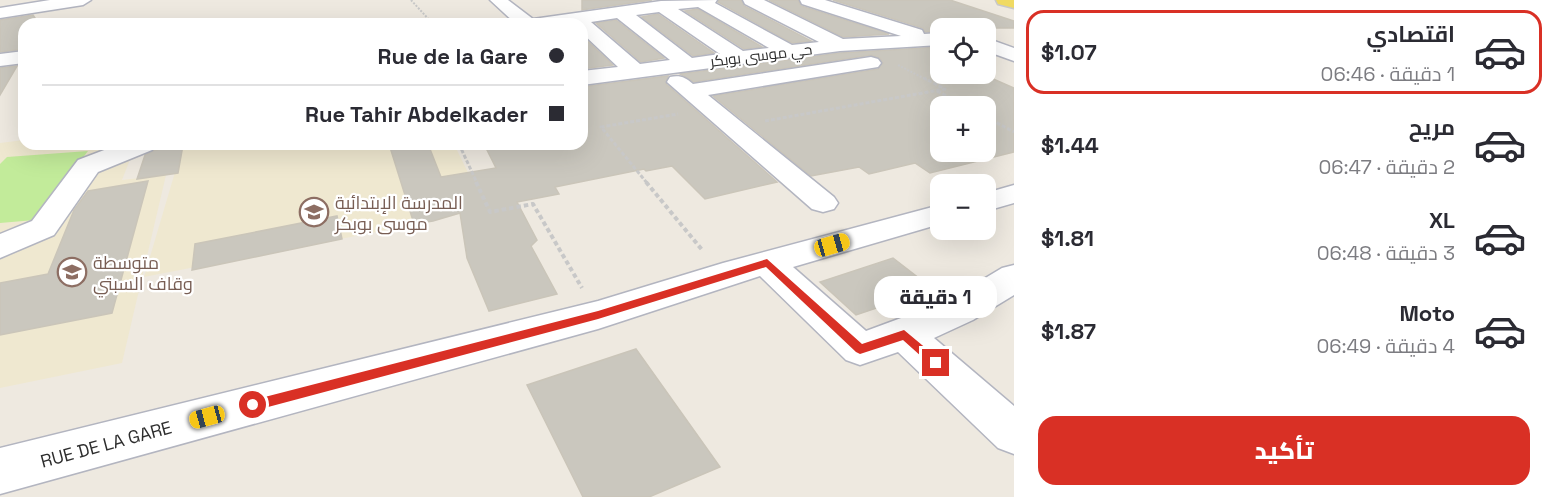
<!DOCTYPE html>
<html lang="ar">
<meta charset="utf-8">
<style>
body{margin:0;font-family:"Space Grotesk",Cairo,sans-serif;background:#f7f7f7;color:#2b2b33;direction:rtl;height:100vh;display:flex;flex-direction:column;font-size:22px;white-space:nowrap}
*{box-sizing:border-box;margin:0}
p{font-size:20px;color:#7c7c81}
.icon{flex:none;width:33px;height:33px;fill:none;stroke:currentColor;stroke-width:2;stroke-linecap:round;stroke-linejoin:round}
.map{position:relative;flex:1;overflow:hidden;direction:ltr}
.side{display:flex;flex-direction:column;background:#fff;width:540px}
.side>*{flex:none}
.hud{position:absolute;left:18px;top:18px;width:570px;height:132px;border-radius:18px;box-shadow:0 6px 24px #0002;direction:rtl;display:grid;align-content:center;height:132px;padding:0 24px;background:#fff}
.buttons{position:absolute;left:930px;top:18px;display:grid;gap:12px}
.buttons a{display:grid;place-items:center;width:66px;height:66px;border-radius:12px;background:#fff;box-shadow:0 6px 24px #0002;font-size:30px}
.end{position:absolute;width:27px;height:27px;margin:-14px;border:8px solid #d93025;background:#fff;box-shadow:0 0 0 3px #fff}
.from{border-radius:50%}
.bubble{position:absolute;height:42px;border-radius:18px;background:#fff;box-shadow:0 6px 24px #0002;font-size:20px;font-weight:800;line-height:42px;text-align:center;direction:rtl}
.car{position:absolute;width:18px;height:36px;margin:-18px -9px;border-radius:8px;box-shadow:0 0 4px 2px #0007;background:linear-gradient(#f5c518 24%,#345 0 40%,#f5c518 0 76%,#345 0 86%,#f5c518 0)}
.hud b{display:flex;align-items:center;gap:21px;height:57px;font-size:22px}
.hud b+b{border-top:2px solid #e1e1e2}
.hud i{width:15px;height:15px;background:#2b2b33}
ul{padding:10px 0 0;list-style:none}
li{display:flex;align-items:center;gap:18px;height:84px;margin:0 12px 9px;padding:0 12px;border:3px solid transparent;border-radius:18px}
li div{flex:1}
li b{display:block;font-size:22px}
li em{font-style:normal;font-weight:800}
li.current{border-color:#d93025}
li>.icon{width:54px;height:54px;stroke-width:1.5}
.action{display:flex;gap:12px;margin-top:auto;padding:12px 24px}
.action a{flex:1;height:69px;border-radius:18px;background:#d93025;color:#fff;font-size:24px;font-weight:800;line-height:69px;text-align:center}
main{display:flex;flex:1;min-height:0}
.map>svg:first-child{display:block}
.education{fill:#efe8d0}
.pitch{fill:#c2eb9a}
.building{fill:#cac7be;stroke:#cac5b9;stroke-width:1.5;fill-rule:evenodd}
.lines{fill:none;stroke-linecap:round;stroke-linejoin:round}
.minor-casing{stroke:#b3b5c0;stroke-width:3}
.major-casing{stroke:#c8c8c8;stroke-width:3}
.path-far2{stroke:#c8c8c8;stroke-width:2;stroke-dasharray:2 1.5;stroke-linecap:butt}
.path-far1{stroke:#c8c8c8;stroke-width:3;stroke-dasharray:4 2;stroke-linecap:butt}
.path{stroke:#c8c8c8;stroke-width:4;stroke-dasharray:4.5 3;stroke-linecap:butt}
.minor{fill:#fff;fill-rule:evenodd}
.major{fill:#f0da63;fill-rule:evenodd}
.route{fill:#d93025}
.labels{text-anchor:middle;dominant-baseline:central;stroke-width:4.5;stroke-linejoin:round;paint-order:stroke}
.far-street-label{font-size:15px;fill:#2d2d2d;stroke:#fff}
.education-label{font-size:18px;fill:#785e54;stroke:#fff;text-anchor:start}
.street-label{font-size:18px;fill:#2d2d2d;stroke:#fff}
</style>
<main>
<section class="side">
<ul>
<li class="current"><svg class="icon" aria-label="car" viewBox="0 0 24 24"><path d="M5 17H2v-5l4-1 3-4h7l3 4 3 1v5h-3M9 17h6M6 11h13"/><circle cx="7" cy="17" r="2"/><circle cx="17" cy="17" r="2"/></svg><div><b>اقتصادي</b><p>1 دقيقة · 06:46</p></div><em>$1.07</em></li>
<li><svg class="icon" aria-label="car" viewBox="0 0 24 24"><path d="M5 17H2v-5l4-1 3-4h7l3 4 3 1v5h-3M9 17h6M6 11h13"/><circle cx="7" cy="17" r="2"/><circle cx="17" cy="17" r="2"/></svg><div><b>مريح</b><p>2 دقيقة · 06:47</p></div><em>$1.44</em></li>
<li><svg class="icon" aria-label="car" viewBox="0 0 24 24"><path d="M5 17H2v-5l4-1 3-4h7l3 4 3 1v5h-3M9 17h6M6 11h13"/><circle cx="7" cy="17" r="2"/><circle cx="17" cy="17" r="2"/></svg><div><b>XL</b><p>3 دقيقة · 06:48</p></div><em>$1.81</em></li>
<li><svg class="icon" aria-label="car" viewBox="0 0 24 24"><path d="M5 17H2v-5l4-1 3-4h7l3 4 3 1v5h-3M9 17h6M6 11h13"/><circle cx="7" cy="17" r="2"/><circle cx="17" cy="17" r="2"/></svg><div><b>Moto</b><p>4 دقيقة · 06:49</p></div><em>$1.87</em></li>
</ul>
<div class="action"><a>تأكيد</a></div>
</section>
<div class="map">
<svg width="1014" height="497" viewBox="0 0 1014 497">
<rect width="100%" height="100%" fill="#eee9e0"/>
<g class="education">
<polygon points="24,140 24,144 136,144 122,180 166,175 122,363 0,388 0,143"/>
<polygon points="193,144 454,144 485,207 433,221 144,277 183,145"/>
</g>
<polygon class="pitch" points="88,151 35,220 0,223 0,164 7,157"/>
<g class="building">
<polygon points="582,0 652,0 582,10"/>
<polygon points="719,0 741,0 744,6 811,41 792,43 718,2"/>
<polygon points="769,0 798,0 801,6 889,34 843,37"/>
<polygon points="833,0 950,0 1014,21 1014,28 929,28 936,31 925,32 923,28"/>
<polygon points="698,9 762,47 744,49 685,11"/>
<polygon points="658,14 714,53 693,56 642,17"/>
<polygon points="33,15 39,24 24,24 24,49 0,52 0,20"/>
<polygon points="616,20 664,58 641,62 596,23"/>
<polygon points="582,36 613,65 582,69"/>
<path d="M940,47V74H982L1014,88V152L930,173L915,163L869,174L859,167L811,176L713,96L878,69L883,63L880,58L871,55L694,82L680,74L840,53ZM940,106H986V152H940Z"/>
<polygon points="17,66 0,95 0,68"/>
<polygon points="668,76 666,84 777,182 705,199 672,166 646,171 644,169 555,187 559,194 517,202 537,240 531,246 557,294 489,311 467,258 460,213 433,221 414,224 389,144 428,144 441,177 496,168 484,144 582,144 582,87"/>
<polygon points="183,145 178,173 137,179 145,155 155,150"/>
<polygon points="148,181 112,313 0,335 0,283 48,274 74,210 88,191"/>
<polygon points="337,216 342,239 192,270 195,244"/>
<polygon points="893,258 933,289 856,315 820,282"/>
<polygon points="636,349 720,467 649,497 583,497 527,385"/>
</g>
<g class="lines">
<g class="minor-casing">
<g id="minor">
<polygon points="50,0 91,0 83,5 0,18 0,8"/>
<path d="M490,0H508L533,19L661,1L717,0L715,3L792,45L819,42L745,4L743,0H764L843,39L901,36L802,4L800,0H825L922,30L924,34L940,33V45L840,51L582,85V71L618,67L582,33V24H516ZM698,7L769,48L743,51L678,9ZM659,12L720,54L692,58L636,15ZM617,18L670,60L640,64L591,22Z"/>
<polygon points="986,38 1014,48 1014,61 986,51"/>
<polygon points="24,51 24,63 0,66 0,54"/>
<path d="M871,57L878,59L881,63L878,67L708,95L834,197L838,203L834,209L823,212L812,209L667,82L670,77C680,75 685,77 693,84Z"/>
<polygon points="120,144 156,144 152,150 98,172 54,235 0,258 0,234 32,221 78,160"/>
<polygon points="1014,185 1014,203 986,211 986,193"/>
<polygon points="940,205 940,224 793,267 866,331 947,301 1002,268 1014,265 1014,295 973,320 934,338 1014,406 1014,454 998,448 898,352 860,365 846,360 760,276 598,329 0,494 0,448 598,301 723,263"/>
</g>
</g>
<g class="major-casing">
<polygon id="major" points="996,0 1014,0 1014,8 998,4"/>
</g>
<g class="path-far2">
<polyline points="411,0 433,24"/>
<polyline points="898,65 927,80"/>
</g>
<g class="path-far1">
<polyline points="937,91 967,106"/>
<polyline points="986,117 1014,132"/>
<polyline points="765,121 945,89 924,78"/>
<polyline points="459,144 477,183"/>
<polyline points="647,183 601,127 678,114"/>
</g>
<g class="path">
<polyline points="476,182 490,212 533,204 582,288"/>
<polyline points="646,182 703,251"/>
</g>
<use href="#minor" class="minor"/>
<use href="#major" class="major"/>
</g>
<polygon class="route" points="767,259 862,344 904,330 940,360 940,366 932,366 903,340 860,354 856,352 766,267 598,319 253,411 247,405 253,400 598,311"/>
<defs>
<g id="school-ring" transform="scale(1.5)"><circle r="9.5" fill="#fff" stroke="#8d6e63" stroke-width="1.5"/><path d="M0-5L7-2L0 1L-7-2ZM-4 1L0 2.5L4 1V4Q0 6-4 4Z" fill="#8d6e63"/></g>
</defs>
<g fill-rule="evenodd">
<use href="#school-ring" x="314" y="212"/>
<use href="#school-ring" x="72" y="272"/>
</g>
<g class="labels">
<g class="far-street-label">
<text transform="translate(761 55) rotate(-7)">حي موسى بوبكر</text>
</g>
<g class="education-label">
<text x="335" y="202">المدرسة الإبتدائية<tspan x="335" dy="21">موسى بوبكر</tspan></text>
<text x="93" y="262">متوسطة<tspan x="93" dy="21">وقاف السبتي</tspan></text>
</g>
<g class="street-label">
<text transform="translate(106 444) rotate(-15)">RUE DE LA GARE</text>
</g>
</g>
</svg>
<div class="buttons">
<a><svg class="icon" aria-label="locate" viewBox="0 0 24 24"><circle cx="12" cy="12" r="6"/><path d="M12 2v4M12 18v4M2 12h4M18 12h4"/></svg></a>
<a>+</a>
<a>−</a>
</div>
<i class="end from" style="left:253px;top:405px"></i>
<i class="end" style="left:936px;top:363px"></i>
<div class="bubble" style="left:874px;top:276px;width:123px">1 دقيقة</div>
<i class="car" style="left:832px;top:245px;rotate:74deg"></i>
<i class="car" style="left:207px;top:417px;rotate:255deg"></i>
<div class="hud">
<b><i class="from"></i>Rue de la Gare</b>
<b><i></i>Rue Tahir Abdelkader</b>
</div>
</div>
</main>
